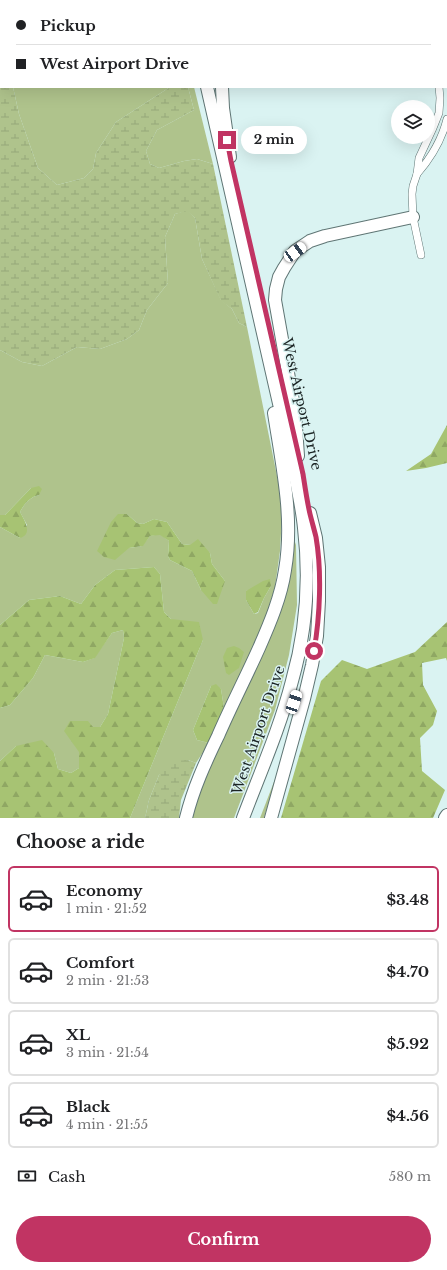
<!DOCTYPE html>
<meta charset="utf-8">
<style>
body{margin:0;font-family:"Libre Baskerville",serif;background:#f6f6f6;color:#202124;height:100vh;display:flex;flex-direction:column;font-size:15px;white-space:nowrap}
*{box-sizing:border-box;margin:0}
p{font-size:13px;color:#757577}
.icon{flex:none;width:22px;height:22px;fill:none;stroke:currentColor;stroke-width:2;stroke-linecap:round;stroke-linejoin:round}
.map{position:relative;height:818px;overflow:hidden}
.sheet{display:flex;flex-direction:column;background:#fff;flex:1}
.sheet>*{flex:none}
.banner{position:absolute;left:0px;top:0px;width:447px;height:88px;box-shadow:0 4px 16px #0002;display:grid;align-content:center;height:88px;padding:0 16px;background:#fff}
.buttons{position:absolute;left:391px;top:100px;display:grid;gap:8px}
.buttons a{display:grid;place-items:center;width:44px;height:44px;border-radius:50%;background:#fff;box-shadow:0 4px 16px #0002;font-size:20px}
.end{position:absolute;width:18px;height:18px;margin:-9px;border:5px solid #c13463;background:#fff;box-shadow:0 0 0 2px #fff}
.from{border-radius:50%}
.bubble{position:absolute;height:28px;border-radius:14px;background:#fff;box-shadow:0 4px 16px #0002;font-size:13px;font-weight:700;line-height:28px;text-align:center}
.car{position:absolute;width:12px;height:24px;margin:-12px -6px;border-radius:5px;box-shadow:0 0 3px 1px #0007;background:linear-gradient(#fff 24%,#345 0 40%,#fff 0 76%,#345 0 86%,#fff 0)}
.banner b{display:flex;align-items:center;gap:14px;height:38px;font-size:15px}
.banner b+b{border-top:1px solid #e0e0e0}
.banner i{width:10px;height:10px;background:#202124}
ul{padding:0;list-style:none}
li{display:flex;align-items:center;gap:12px;height:66px;margin:0 8px 6px;padding:0 8px;border:2px solid #e0e0e0;border-radius:6px}
li div{flex:1}
li b{display:block;font-size:15px}
li em{font-style:normal;font-weight:700}
li.active{border-color:#c13463}
li>.icon{width:36px;height:36px;stroke-width:1.5}
h2{padding:0 16px;font-size:18px;line-height:48px}
.pay{display:flex;align-items:center;gap:10px;height:44px;padding:0 16px;font-size:15px}
.pay p{margin-inline-start:auto}
.action{display:flex;gap:8px;margin-top:auto;padding:8px 16px}
.action a{flex:1;height:46px;border-radius:24px;background:#c13463;color:#fff;font-size:16px;font-weight:700;line-height:46px;text-align:center}
.map>svg:first-child{display:block}
.grass{fill:#afc38c;fill-rule:evenodd}
.forest{fill:url(#forest-firs)}
.wetland{fill:url(#wetland-marsh)}
.lines{fill:none;stroke-linecap:round;stroke-linejoin:round}
.minor-casing{stroke:#5f7574;stroke-width:8}
.primary-casing{stroke:#5f7574;stroke-width:14}
.minor{stroke:#fff;stroke-width:7}
.primary{stroke:#fff;stroke-width:12}
.route{stroke:#c13463;stroke-width:5}
.labels{text-anchor:middle;dominant-baseline:central;stroke-width:3;stroke-linejoin:round;paint-order:stroke}
.street-label{font-size:14px;fill:#1b2424;stroke:#daf3f2}
</style>
<div class="map">
<svg width="447" height="818" viewBox="0 0 447 818">
<defs>
<pattern id="forest-firs" width="22" height="20" patternUnits="userSpaceOnUse"><rect width="22" height="20" fill="#a7c373"/><path d="M5 1l3.5 6h-7zM16 11l3.5 6h-7z" fill="#8fa763"/></pattern>
<pattern id="wetland-marsh" width="20" height="14" patternUnits="userSpaceOnUse"><rect width="20" height="14" fill="#afc38c"/><path d="M1 5h8M5 5V1M11 12h8M15 12V8" fill="none" stroke="#96a779"/></pattern>
</defs>
<rect width="100%" height="100%" fill="#daf3f2"/>
<g class="grass">
<polygon points="0,0 174,0 174,1 1,1 1,49 0,47"/>
<polygon points="13,87 170,87 116,122 96,153 93,169 84,178 57,185 38,168 19,114"/>
<polygon points="188,87 194,87 213,164 197,159 184,161 159,168 150,164 146,151 157,130 194,110"/>
<path d="M188,210L195,218L202,259L221,300L232,309L239,323L247,327L279,486L282,516L280,551L275,587L263,626L224,708L221,689L211,686L193,730L197,740L209,743L196,763L188,760L159,775L149,800L145,818H130L203,640L171,619L164,612L160,574L154,567L115,570L95,585L81,604L60,596L29,600L0,625V527L20,538L27,525L20,512C24,504 30,497 39,495L31,488L5,515H0V350L22,362L42,366L77,347L100,349L127,339L139,330L147,310L168,283L165,237L175,214ZM127,514L137,523L143,524L154,519L167,522L182,544L190,545L210,553L212,564L225,581L201,590L192,571L170,560L168,556L169,541L160,534L150,536L142,546L129,548ZM271,586L264,598L258,613L254,614L246,600V591Z"/>
<polygon points="294,539 296,545 297,605 289,655 275,710 234,818 192,818 199,792 210,763 272,633"/>
<polygon points="123,630 124,638 108,714 100,727 93,727 80,752 79,768 71,773 58,769 54,753 16,746 0,761 0,708 10,705 33,678 45,655 83,662 94,658 112,633"/>
<polygon points="277,774 264,818 260,818"/>
</g>
<g class="forest">
<polygon points="447,425 447,463 426,468 406,471 431,454"/>
<path d="M39,486L42,489L39,495C30,497 24,504 20,512C25,521 33,534 20,538L0,527V515H5L31,488Z"/>
<polygon points="118,514 127,514 137,523 143,524 154,519 167,522 182,544 190,545 198,539 210,553 212,564 225,581 217,604 213,604 201,590 192,571 170,560 168,556 169,541 160,535 150,536 143,546 129,548 115,560 104,557 97,551 111,522"/>
<polygon points="154,567 160,574 164,612 171,619 199,622 203,640 130,818 0,818 0,761 16,746 42,740 54,753 58,769 71,773 79,768 79,752 64,731 70,721 88,721 93,727 100,727 108,714 124,638 123,630 112,633 95,658 83,662 45,655 33,678 10,705 0,708 0,625 29,600 60,596 81,604 95,585 115,570"/>
<polygon points="270,579 271,586 264,598 258,612 254,614 246,600 246,591 263,581"/>
<polygon points="447,622 447,661 446,658 422,663 423,685 437,711 433,725 420,738 422,771 445,790 433,818 281,818 321,681 342,660 367,669 415,652"/>
<polygon points="234,646 239,648 244,652 239,668 229,675 226,673 223,657 227,648"/>
<polygon points="216,684 221,689 224,708 209,743 197,740 193,730 211,686"/>
</g>
<g class="wetland">
<polygon points="0,47 1,49 1,87 13,87 19,114 38,168 57,185 84,178 93,169 96,153 116,122 170,87 188,87 194,110 157,130 146,151 150,164 159,168 184,161 197,159 213,164 247,327 239,323 232,309 221,301 202,259 195,218 188,211 175,214 165,237 168,283 147,310 139,330 127,339 100,349 77,347 42,366 22,362 0,350"/>
<polygon points="188,760 196,763 181,800 179,818 145,818 149,800 159,775 174,761"/>
</g>
<g class="lines">
<g class="minor-casing">
<g id="minor">
<polyline points="436,1 436,0"/>
<polyline points="446,2 447,0"/>
<polyline points="446,76 447,79"/>
<path d="M417,174C430,159 442,139 447,119"/>
<polyline points="421,255 413,217 412,194 413,186 417,174 419,158 433,128 439,113 440,98 439,87"/>
</g>
</g>
<g class="primary-casing">
<g id="primary">
<polyline points="187,0 187,1"/>
<polyline points="230,1 230,0"/>
<path d="M207,87L293,465C297,486 302,507 304,528C310,579 306,632 292,681C280,728 260,773 243,818"/>
<polyline points="222,87 223,108 230,157"/>
<polyline points="298,456 295,412 275,300 276,289 279,277 284,268 295,251 310,241 325,236 413,217"/>
<path d="M186,818C193,789 205,763 218,736C231,706 246,677 259,648C270,623 281,597 285,570C294,518 282,465 274,413"/>
<polyline points="271,818 304,699 312,665 317,636 319,601 319,567 316,538 310,513"/>
<polyline points="445,818 447,815"/>
</g>
</g>
<use href="#minor" class="minor"/>
<use href="#primary" class="primary"/>
</g>
<g class="lines">
<path class="route" d="M227,140L231,161L303,474C305,487 307,501 310,514C312,522 314,529 316,537C322,572 320,616 314,651"/>
</g>
<g class="labels">
<g class="street-label">
<text transform="translate(302 404) rotate(77)">West Airport Drive</text>
<text transform="translate(258 730) rotate(-71)">West Airport Drive</text>
</g>
</g>
</svg>
<div class="buttons">
<a><svg class="icon" aria-label="layers" viewBox="0 0 24 24"><path d="M12 4l9 5-9 5-9-5zM3 14l9 5 9-5"/></svg></a>
</div>
<i class="end from" style="left:314px;top:651px"></i>
<i class="end" style="left:227px;top:140px"></i>
<div class="bubble" style="left:241px;top:126px;width:66px">2 min</div>
<i class="car" style="left:295px;top:252px;rotate:55deg"></i>
<i class="car" style="left:294px;top:702px;rotate:18deg"></i>
<div class="banner">
<b><i class="from"></i>Pickup</b>
<b><i></i>West Airport Drive</b>
</div>
</div>
<section class="sheet">
<h2>Choose a ride</h2>
<ul>
<li class="active"><svg class="icon" aria-label="car" viewBox="0 0 24 24"><path d="M5 17H2v-5l4-1 3-4h7l3 4 3 1v5h-3M9 17h6M6 11h13"/><circle cx="7" cy="17" r="2"/><circle cx="17" cy="17" r="2"/></svg><div><b>Economy</b><p>1 min · 21:52</p></div><em>$3.48</em></li>
<li><svg class="icon" aria-label="car" viewBox="0 0 24 24"><path d="M5 17H2v-5l4-1 3-4h7l3 4 3 1v5h-3M9 17h6M6 11h13"/><circle cx="7" cy="17" r="2"/><circle cx="17" cy="17" r="2"/></svg><div><b>Comfort</b><p>2 min · 21:53</p></div><em>$4.70</em></li>
<li><svg class="icon" aria-label="car" viewBox="0 0 24 24"><path d="M5 17H2v-5l4-1 3-4h7l3 4 3 1v5h-3M9 17h6M6 11h13"/><circle cx="7" cy="17" r="2"/><circle cx="17" cy="17" r="2"/></svg><div><b>XL</b><p>3 min · 21:54</p></div><em>$5.92</em></li>
<li><svg class="icon" aria-label="car" viewBox="0 0 24 24"><path d="M5 17H2v-5l4-1 3-4h7l3 4 3 1v5h-3M9 17h6M6 11h13"/><circle cx="7" cy="17" r="2"/><circle cx="17" cy="17" r="2"/></svg><div><b>Black</b><p>4 min · 21:55</p></div><em>$4.56</em></li>
</ul>
<div class="pay"><svg class="icon" aria-label="cash" viewBox="0 0 24 24"><path d="M3 7h18v10H3z"/><circle cx="12" cy="12" r="2"/></svg>Cash<p>580 m</p></div>
<div class="action"><a>Confirm</a></div>
</section>
